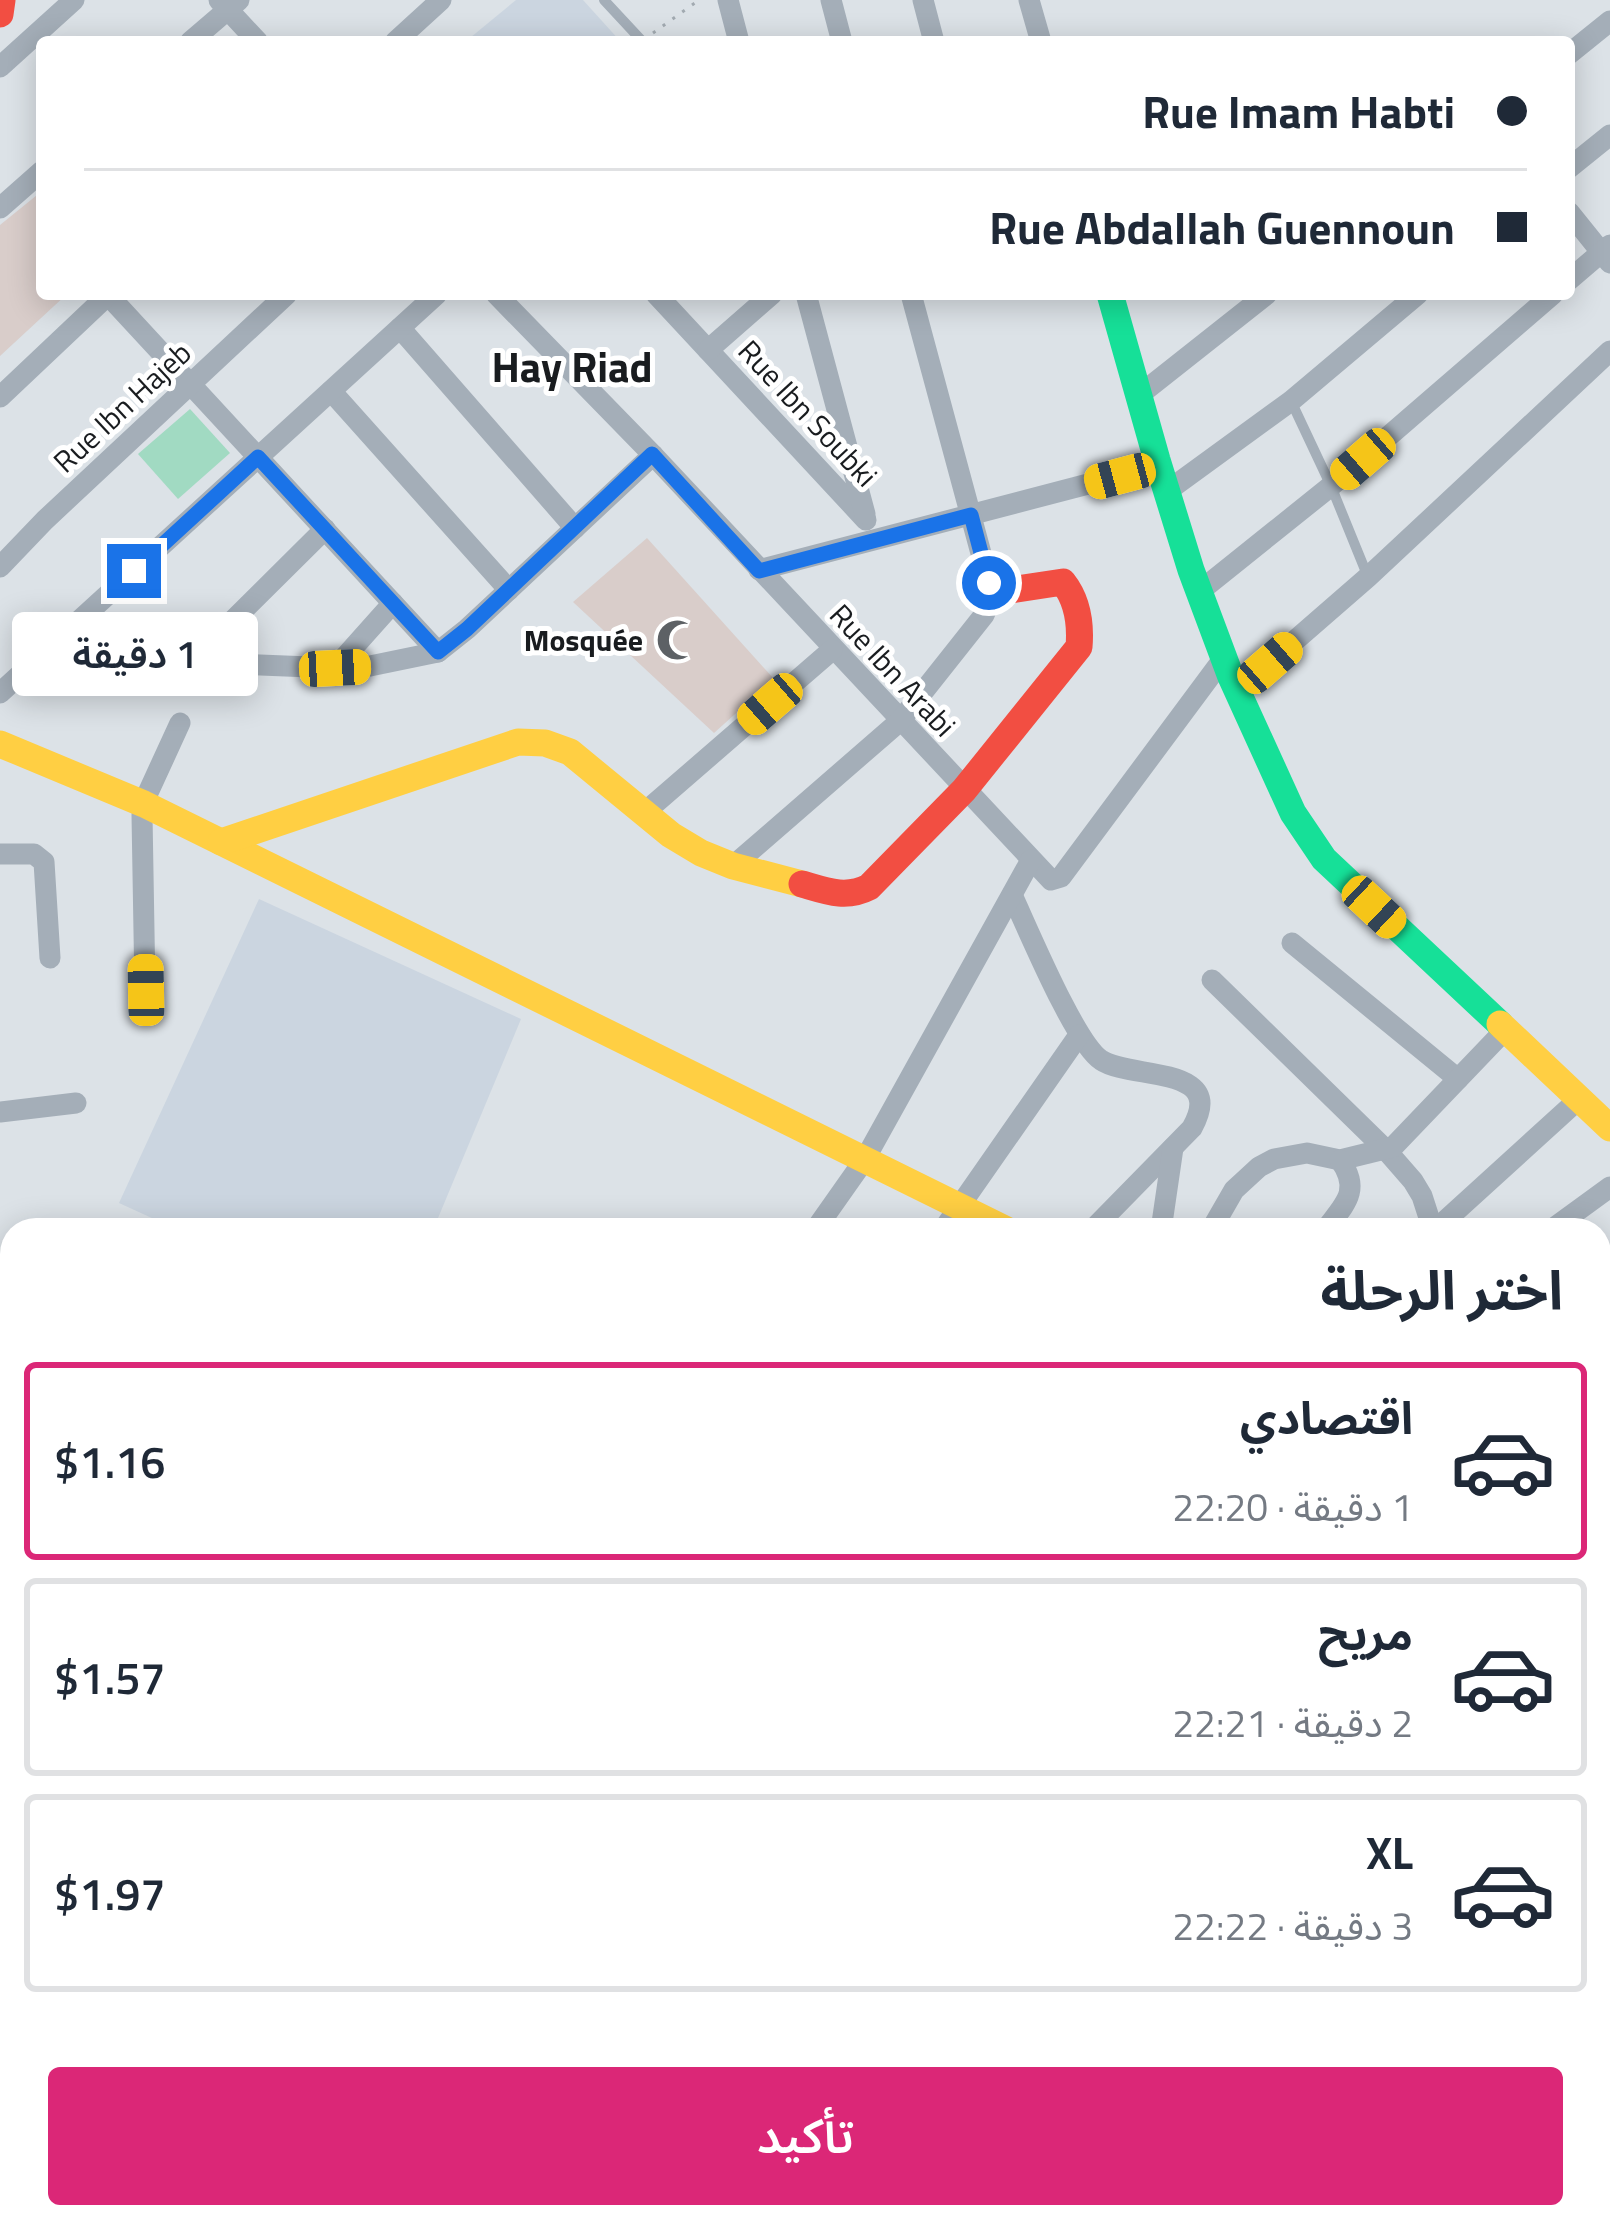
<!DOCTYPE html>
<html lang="ar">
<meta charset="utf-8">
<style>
body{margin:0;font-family:"Titillium Web","Noto Sans Arabic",sans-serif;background:#f2f2f3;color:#1f2937;direction:rtl;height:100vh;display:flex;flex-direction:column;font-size:45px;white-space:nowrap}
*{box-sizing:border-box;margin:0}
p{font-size:39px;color:#747a83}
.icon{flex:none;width:66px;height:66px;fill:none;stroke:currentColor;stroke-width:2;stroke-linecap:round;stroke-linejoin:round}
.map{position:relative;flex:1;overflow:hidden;direction:ltr}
.details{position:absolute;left:0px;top:1218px;width:1611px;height:1011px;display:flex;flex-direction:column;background:#fff;border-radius:36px 36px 0 0;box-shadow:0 6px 30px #0003;direction:rtl}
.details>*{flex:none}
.hud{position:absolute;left:36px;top:36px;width:1539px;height:264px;border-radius:12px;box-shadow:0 6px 30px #0003;direction:rtl;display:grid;align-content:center;height:264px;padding:0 48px;background:#fff}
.end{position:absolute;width:54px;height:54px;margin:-27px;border:15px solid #1a73e8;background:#fff;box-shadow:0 0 0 6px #fff}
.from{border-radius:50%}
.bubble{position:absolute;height:84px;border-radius:12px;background:#fff;box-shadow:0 6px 30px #0003;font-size:39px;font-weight:600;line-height:84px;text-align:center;direction:rtl}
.car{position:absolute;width:36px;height:72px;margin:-36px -18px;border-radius:15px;box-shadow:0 0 9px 3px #0007;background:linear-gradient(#f5c518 24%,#345 0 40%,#f5c518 0 76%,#345 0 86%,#f5c518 0)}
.hud b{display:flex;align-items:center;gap:42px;height:114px;font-size:45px}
.hud b+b{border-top:3px solid #e0e1e3}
.hud i{width:30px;height:30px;background:#1f2937}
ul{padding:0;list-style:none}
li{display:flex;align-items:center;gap:36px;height:198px;margin:0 24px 18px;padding:0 24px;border:6px solid #e0e1e3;border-radius:12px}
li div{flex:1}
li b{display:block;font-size:45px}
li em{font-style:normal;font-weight:600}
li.on{border-color:#db2777}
li>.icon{width:108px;height:108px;stroke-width:1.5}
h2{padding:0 48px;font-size:54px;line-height:144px}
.button{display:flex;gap:24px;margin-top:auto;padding:24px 48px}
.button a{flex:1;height:138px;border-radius:12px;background:#db2777;color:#fff;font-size:48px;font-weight:600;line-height:138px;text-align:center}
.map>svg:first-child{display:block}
.built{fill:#cbd5e0}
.green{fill:#a1dac2}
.building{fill:#d9cdca}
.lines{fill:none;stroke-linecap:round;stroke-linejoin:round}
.path{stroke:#a2aab1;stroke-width:3;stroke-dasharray:3 9;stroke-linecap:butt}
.lane{stroke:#a4aeb8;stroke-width:10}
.street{stroke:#a4aeb8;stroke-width:21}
.fast{stroke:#16e098;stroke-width:27}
.slow{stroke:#ffcf43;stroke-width:27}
.jam{stroke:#f24e42;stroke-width:27}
.route{stroke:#1a73e8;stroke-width:15}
.labels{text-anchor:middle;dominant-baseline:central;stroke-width:10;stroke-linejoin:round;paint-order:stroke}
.street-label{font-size:30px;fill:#191c1f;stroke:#fff}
.poi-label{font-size:30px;font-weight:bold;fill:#191c1f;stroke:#fff;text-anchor:end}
.district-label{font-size:42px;font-weight:bold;fill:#191c1f;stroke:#fff}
</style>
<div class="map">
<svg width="1610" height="2227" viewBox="0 0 1610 2227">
<rect width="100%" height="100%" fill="#dce2e7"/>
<g class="built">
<polygon points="516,0 583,0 621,42 465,42"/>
<polygon points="259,899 521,1019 433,1230 178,1230 119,1203"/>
</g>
<g class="green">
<polygon points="190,409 230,453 178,499 138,454"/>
<polygon points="12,1476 12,2038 0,2039 0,1477"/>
<polygon points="1599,1843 1610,1847 1610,2227 698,2227 671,2217 1599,2217"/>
</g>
<g class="building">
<polygon points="42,191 42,294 67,294 0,356 0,225"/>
<polygon points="647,538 774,679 714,733 573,602"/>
</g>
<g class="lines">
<g class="path">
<polyline points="653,33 699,0"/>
<polyline points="705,2217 726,2227"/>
<polyline points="754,2227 757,2217"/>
</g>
<g class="lane">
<polyline points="604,0 643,42"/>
<polyline points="1291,401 1331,486 1368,577"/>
<polyline points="188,2227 199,2217"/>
<polyline points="317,2227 328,2217"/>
</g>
<g class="street">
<polyline points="219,0 258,42"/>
<polyline points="728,0 739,42"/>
<polyline points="831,0 842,42"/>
<polyline points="923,0 934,42"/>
<polyline points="1029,0 1041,42"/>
<polyline points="190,42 239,0"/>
<polyline points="395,42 441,0"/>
<polyline points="1569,54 1610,21"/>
<polyline points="0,67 74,0"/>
<polyline points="1569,168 1610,135"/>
<polyline points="0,208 42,171"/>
<polyline points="1569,212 1610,263"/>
<polyline points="1569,280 1610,245"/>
<polyline points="496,294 653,455 1051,880 1061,877 1223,659"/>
<polyline points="656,294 866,520"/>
<polyline points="806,294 865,514"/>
<polyline points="108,295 438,652"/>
<polyline points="400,328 575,528"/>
<polyline points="708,350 772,294"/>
<polyline points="331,391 509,590"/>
<polyline points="1138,396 1267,294"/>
<polyline points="0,397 109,294"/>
<polyline points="1166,492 1291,401 1418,294"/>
<polyline points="0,567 45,520 287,294"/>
<polyline points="759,570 1157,466"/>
<polyline points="1200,591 1331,486 1553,294"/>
<polyline points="40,656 335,668 370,666 438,652 467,629 653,455"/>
<polyline points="191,662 325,529"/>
<polyline points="335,668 393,603"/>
<polyline points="1237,691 1368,577 1610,351"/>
<polyline points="0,693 437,294"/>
<polyline points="645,812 832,650"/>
<polyline points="0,854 34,854 44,862 50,958"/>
<polyline points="733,866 900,721 984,615 989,604 989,583 911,294"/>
<path d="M1012,895C1028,929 1075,1043 1101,1060C1130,1080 1228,1064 1192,1128L1092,1230"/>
<polyline points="1292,943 1458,1079"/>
<polyline points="1212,980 1386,1150 1413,1181 1422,1196 1433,1230"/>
<polyline points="145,990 142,815 147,795 180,723"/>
<polyline points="0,1112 76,1103"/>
<polyline points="815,1230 865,1159 1031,860"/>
<polyline points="943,1230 1079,1035"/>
<polyline points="1161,1230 1173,1148"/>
<polyline points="1211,1230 1234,1190 1259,1167 1274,1159 1307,1153 1340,1160 1393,1147 1505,1030"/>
<path d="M1325,1230C1344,1205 1362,1191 1340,1160"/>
<polyline points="1435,1230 1579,1099"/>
<polyline points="1551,1230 1610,1187"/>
<polyline points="0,1447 12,1447"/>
<polyline points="1599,1803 1610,1808"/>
<polyline points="0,2054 12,2053"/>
<polyline points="1599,2105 1610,2120"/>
<polyline points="0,2206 12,2165"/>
</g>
<polyline class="fast" points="1110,294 1157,460 1191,570 1231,677 1293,813 1324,859 1500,1024"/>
<g class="slow">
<polyline points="0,744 144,804 1007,1230"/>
<polyline points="221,842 518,742 545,743 570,752 671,835 701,853 733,866 802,884"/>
<polyline points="1500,1024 1610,1128"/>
</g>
<g class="jam">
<polyline points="0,14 2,0"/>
<path d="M802,884C826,891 846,899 869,887L964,790L1079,647C1081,623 1078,601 1063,582L990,593"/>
</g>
</g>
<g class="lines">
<polyline class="route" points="134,571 258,457 438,652 467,629 652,454 759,571 971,515 989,583"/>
</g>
<defs>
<g id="mosque-bare" transform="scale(3.24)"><path d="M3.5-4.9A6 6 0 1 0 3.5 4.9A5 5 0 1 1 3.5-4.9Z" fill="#5d6165" stroke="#fff" stroke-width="2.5" paint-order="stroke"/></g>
</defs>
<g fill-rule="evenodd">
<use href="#mosque-bare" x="677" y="640"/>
</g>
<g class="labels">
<g class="street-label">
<text transform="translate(122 407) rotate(-43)">Rue Ibn Hajeb</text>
<text transform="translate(808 413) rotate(47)">Rue Ibn Soubki</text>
<text transform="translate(893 670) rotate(47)">Rue Ibn Arabi</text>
</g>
<g class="poi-label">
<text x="643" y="640">Mosquée</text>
</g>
<g class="district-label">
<text x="572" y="366">Hay Riad</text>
</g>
</g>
</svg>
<i class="end from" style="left:989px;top:583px"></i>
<i class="end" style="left:134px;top:571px"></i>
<div class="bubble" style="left:12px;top:612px;width:246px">1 دقيقة</div>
<i class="car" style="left:1363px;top:459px;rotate:229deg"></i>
<i class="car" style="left:1120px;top:476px;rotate:255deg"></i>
<i class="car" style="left:1270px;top:663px;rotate:49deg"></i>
<i class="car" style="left:335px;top:668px;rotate:87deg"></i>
<i class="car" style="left:770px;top:704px;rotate:229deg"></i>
<i class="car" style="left:1374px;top:907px;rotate:133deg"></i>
<i class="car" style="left:146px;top:990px;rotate:359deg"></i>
<div class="hud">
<b><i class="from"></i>Rue Imam Habti</b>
<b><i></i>Rue Abdallah Guennoun</b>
</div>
<section class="details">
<h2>اختر الرحلة</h2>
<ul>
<li class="on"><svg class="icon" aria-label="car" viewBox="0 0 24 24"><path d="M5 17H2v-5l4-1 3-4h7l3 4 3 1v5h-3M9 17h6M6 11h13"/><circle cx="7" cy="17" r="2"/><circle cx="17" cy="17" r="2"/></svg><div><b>اقتصادي</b><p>1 دقيقة · 22:20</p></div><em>$1.16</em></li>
<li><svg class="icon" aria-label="car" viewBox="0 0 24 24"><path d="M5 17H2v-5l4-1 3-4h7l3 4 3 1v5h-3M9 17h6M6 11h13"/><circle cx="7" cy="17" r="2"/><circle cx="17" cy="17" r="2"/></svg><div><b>مريح</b><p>2 دقيقة · 22:21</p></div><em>$1.57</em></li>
<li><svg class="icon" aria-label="car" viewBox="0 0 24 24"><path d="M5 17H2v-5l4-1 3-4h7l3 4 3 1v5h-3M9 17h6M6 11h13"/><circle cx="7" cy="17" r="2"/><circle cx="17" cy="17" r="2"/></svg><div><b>XL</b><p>3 دقيقة · 22:22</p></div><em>$1.97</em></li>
</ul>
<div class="button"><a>تأكيد</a></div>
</section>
</div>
